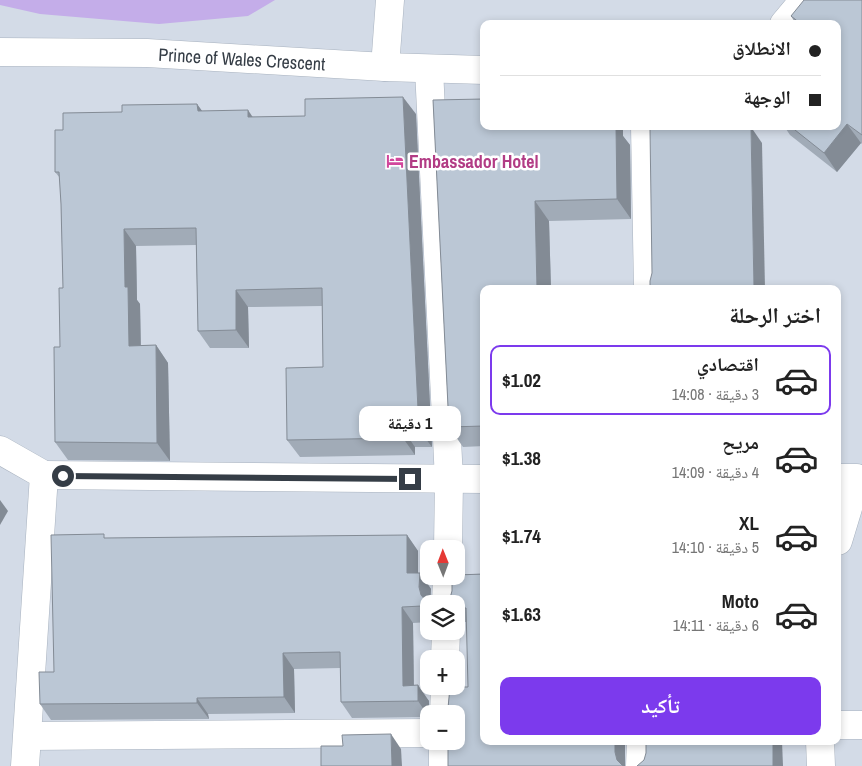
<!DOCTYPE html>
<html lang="ar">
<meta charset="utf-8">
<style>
body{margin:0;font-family:"Archivo Narrow","Noto Naskh Arabic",sans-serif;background:#f6f6f6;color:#222;direction:rtl;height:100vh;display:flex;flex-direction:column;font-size:19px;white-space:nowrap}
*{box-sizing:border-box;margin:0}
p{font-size:16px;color:#767676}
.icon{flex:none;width:28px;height:28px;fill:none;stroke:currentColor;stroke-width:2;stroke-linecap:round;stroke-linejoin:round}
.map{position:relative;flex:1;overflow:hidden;direction:ltr}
.drawer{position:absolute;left:480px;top:285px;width:361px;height:460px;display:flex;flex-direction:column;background:#fff;border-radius:10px;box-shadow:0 2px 8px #0003;direction:rtl}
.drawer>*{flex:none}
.top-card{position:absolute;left:480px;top:20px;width:361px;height:110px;border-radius:10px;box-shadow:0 2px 8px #0003;direction:rtl;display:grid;align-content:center;height:110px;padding:0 20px;background:#fff}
.needle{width:32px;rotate:359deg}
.fabs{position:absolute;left:420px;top:540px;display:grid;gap:10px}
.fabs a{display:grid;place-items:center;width:45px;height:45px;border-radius:10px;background:#fff;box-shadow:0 2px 8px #0003;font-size:25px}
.end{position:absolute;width:22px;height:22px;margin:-11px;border:6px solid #353d46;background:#fff;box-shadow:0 0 0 2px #fff}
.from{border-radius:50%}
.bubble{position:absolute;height:35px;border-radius:10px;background:#fff;box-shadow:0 2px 8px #0003;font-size:16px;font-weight:800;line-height:35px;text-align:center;direction:rtl}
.top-card b{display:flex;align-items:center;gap:18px;height:48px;font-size:19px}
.top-card b+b{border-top:1px solid #e0e0e0}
.top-card i{width:12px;height:12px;background:#222}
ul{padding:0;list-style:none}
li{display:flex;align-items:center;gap:15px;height:70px;margin:0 10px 8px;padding:0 10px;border:2px solid transparent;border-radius:10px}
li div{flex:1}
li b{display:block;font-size:19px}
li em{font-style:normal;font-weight:800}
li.selected{border-color:#7c3aed}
li>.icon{width:45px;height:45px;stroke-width:1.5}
h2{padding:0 20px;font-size:22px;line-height:60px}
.cta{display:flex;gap:10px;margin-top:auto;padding:10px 20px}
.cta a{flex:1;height:58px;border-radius:10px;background:#7c3aed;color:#fff;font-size:20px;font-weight:800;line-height:58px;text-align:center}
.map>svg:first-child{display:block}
.residential{fill:#d3dbe7;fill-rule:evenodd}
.green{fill:#c4ade9}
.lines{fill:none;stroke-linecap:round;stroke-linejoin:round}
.minor-casing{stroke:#a8b2bf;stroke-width:29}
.minor{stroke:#fff;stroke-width:28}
.wall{fill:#a1abb7}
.shaded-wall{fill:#838b95}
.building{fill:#bbc7d5;stroke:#838b95}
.route{stroke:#353d46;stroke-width:6}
.labels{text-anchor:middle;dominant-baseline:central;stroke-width:5;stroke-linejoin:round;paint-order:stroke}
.street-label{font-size:18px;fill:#353d46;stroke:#fff}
.hotel-label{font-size:18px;font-weight:bold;fill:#b23c85;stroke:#fff;text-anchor:start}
</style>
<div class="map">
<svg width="862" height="766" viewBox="0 0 862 766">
<rect width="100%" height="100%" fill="#e5eaf3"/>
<path class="residential" d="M0,0H862V766H0ZM484,24H838V126H484ZM484,289H838V741H484ZM429,549H456V576H429ZM429,604H456V631H429ZM429,659H456V686H429ZM429,714H456V741H429Z"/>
<polygon class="green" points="0,0 275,0 248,16 159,24 40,14 0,5"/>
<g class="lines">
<g class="minor-casing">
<g id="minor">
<polyline points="784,24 804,0"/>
<path id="s1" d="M0,52L147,53L385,67L484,70"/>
<polyline points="385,67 390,0"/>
<polyline points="429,69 449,480 448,549"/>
<polyline points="645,126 648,289"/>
<polyline points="0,450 44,475 25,766"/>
<polyline points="44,475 484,479"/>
<polyline points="838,478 857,478 838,541"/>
<polyline points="446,604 447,576"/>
<polyline points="445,659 446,631"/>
<polyline points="444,714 445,686"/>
<polyline points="838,725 862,725"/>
<polyline points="28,736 429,733"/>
<polyline points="820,741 821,766"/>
<polyline points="443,766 443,741"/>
<polyline points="640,766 641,741"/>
</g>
</g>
<use href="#minor" class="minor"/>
</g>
<g class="wall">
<polygon points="862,0 862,144 861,143 837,172 790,135 784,126 838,126 838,24 796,24 791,16"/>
<polygon points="433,100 623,127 623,136 630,145 631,219 549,221 551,289 484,289 484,446 463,447 449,427"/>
<polygon points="197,104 202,111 253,117 416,114 432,447 415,447 415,455 300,457 287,440 323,367 322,306 248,307 249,348 210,348 198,331 196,245 136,246 137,300 140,304 141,345 156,345 168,363 170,461 68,460 55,442 63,288 61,204 60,178 55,172 63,130 122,112"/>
<polygon points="407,535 418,551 418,573 420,573 431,589 430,604 429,604 429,622 413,623 414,685 429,701 429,717 352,718 341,702 340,668 294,669 295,713 208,714 209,719 51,720 40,704 54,672 107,538"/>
<polygon points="484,574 484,741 625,741 625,766 448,766 448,741 456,741 456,714 442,714 448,708 450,687 468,687 467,622 458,622 456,620 456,604 444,604 450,598 452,591 452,576 456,576 456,575"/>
</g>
<g class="shaded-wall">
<polygon points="403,97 416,114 432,447 419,430"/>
<polygon points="197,104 210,122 198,111"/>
<polygon points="248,110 260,128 248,117"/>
<polygon points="847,124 861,143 837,172 824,153"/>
<polygon points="610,126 622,126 623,127 623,136 630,145 631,219 617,199"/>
<polygon points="751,127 762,143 765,289 754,289"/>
<polygon points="535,201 549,221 551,289 537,289"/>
<polygon points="124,229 136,246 137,300 140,304 141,363 129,346 125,287"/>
<polygon points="236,290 248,307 249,348 236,330"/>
<polygon points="156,345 168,363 170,461 157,443"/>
<polygon points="403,430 415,447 415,455 403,438"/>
<polygon points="0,500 8,511 0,525"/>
<polygon points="407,535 418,551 418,589 407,573"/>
<polygon points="420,573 431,589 430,604 429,604 421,595 419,587"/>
<polygon points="402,607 413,623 414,702 403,686"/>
<polygon points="283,653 294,669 295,713 284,697"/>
<polygon points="418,685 429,701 429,717 418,701"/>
<polygon points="197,698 208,714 209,719 197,703"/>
<polygon points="391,734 401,749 402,766 392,766"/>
<polygon points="615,741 625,741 625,766 621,766 617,760 615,752"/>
<polygon points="773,741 782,741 783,766 773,766"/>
</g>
<g class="building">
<polygon points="804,0 862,0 862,135 847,124 824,153 790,126 838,126 838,24 801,24 791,16"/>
<polygon points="403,97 419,430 403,430 403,438 287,440 286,368 323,367 322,288 236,290 236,330 198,331 196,228 124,229 125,287 128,287 129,346 156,345 157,443 55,442 54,347 60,347 59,288 63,288 61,204 59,172 55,172 55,130 63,130 63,113 122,112 122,105 197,104 198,111 248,110 248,117 305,116 305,99"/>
<polygon points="484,99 484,126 616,126 617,199 535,201 537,289 484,289 484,426 449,427 433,100"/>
<polygon points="751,127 754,289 650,289 650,281 652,273 650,129"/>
<polygon points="104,534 104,538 407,535 407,573 420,573 419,587 421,595 427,602 422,606 402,607 403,686 418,685 418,701 341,702 340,652 283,653 284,697 197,698 197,703 40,704 39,672 54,672 51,535"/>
<polygon points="484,574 484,741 615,741 615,752 617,760 622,765 624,766 448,766 448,741 456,741 456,714 442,714 448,708 450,687 468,687 466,608 456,608 456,604 444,604 450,598 452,591 452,576 456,576 456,575"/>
<polygon points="391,734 392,766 321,766 321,746 343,746 342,735"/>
<polygon points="646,741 773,741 773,766 637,766 644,760 646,753"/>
</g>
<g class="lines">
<polyline class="route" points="63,476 410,479"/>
</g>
<defs>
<g id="hotel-bare" transform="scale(1.35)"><path d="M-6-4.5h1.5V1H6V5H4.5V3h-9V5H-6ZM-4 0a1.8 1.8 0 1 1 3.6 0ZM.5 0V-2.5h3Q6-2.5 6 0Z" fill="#d1479c" stroke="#fff" stroke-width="2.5" paint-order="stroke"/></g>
</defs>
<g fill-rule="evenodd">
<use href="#hotel-bare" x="395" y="161"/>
</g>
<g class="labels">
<g class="street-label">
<text stroke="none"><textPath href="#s1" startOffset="242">Prince of Wales Crescent</textPath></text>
</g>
<g class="hotel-label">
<text x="409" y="161">Embassador Hotel</text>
</g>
</g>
</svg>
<div class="fabs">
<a><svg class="needle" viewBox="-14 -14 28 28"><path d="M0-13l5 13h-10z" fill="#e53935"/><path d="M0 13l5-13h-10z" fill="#767676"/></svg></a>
<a><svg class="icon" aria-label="layers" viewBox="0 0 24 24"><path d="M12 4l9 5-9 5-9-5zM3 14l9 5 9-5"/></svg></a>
<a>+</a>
<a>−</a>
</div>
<i class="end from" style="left:63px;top:476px"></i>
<i class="end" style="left:410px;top:479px"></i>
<div class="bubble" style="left:359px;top:406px;width:102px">1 دقيقة</div>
<div class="top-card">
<b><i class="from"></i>الانطلاق</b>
<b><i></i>الوجهة</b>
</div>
<section class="drawer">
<h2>اختر الرحلة</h2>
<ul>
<li class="selected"><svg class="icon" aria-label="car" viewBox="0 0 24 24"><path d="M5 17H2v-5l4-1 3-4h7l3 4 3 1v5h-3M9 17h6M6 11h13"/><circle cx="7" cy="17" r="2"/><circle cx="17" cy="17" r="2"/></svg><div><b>اقتصادي</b><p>3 دقيقة · 14:08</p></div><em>$1.02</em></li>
<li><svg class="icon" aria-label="car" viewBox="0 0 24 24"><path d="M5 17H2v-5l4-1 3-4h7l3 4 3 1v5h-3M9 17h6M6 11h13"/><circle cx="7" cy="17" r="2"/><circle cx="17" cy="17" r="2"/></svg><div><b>مريح</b><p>4 دقيقة · 14:09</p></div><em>$1.38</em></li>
<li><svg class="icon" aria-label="car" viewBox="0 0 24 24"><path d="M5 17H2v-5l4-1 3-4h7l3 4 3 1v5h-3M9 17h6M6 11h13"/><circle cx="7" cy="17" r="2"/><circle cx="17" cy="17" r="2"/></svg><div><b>XL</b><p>5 دقيقة · 14:10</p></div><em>$1.74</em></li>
<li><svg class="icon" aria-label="car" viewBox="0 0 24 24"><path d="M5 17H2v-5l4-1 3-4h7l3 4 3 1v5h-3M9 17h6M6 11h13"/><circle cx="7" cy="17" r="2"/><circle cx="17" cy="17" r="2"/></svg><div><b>Moto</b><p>6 دقيقة · 14:11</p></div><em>$1.63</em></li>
</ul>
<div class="cta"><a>تأكيد</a></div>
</section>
</div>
